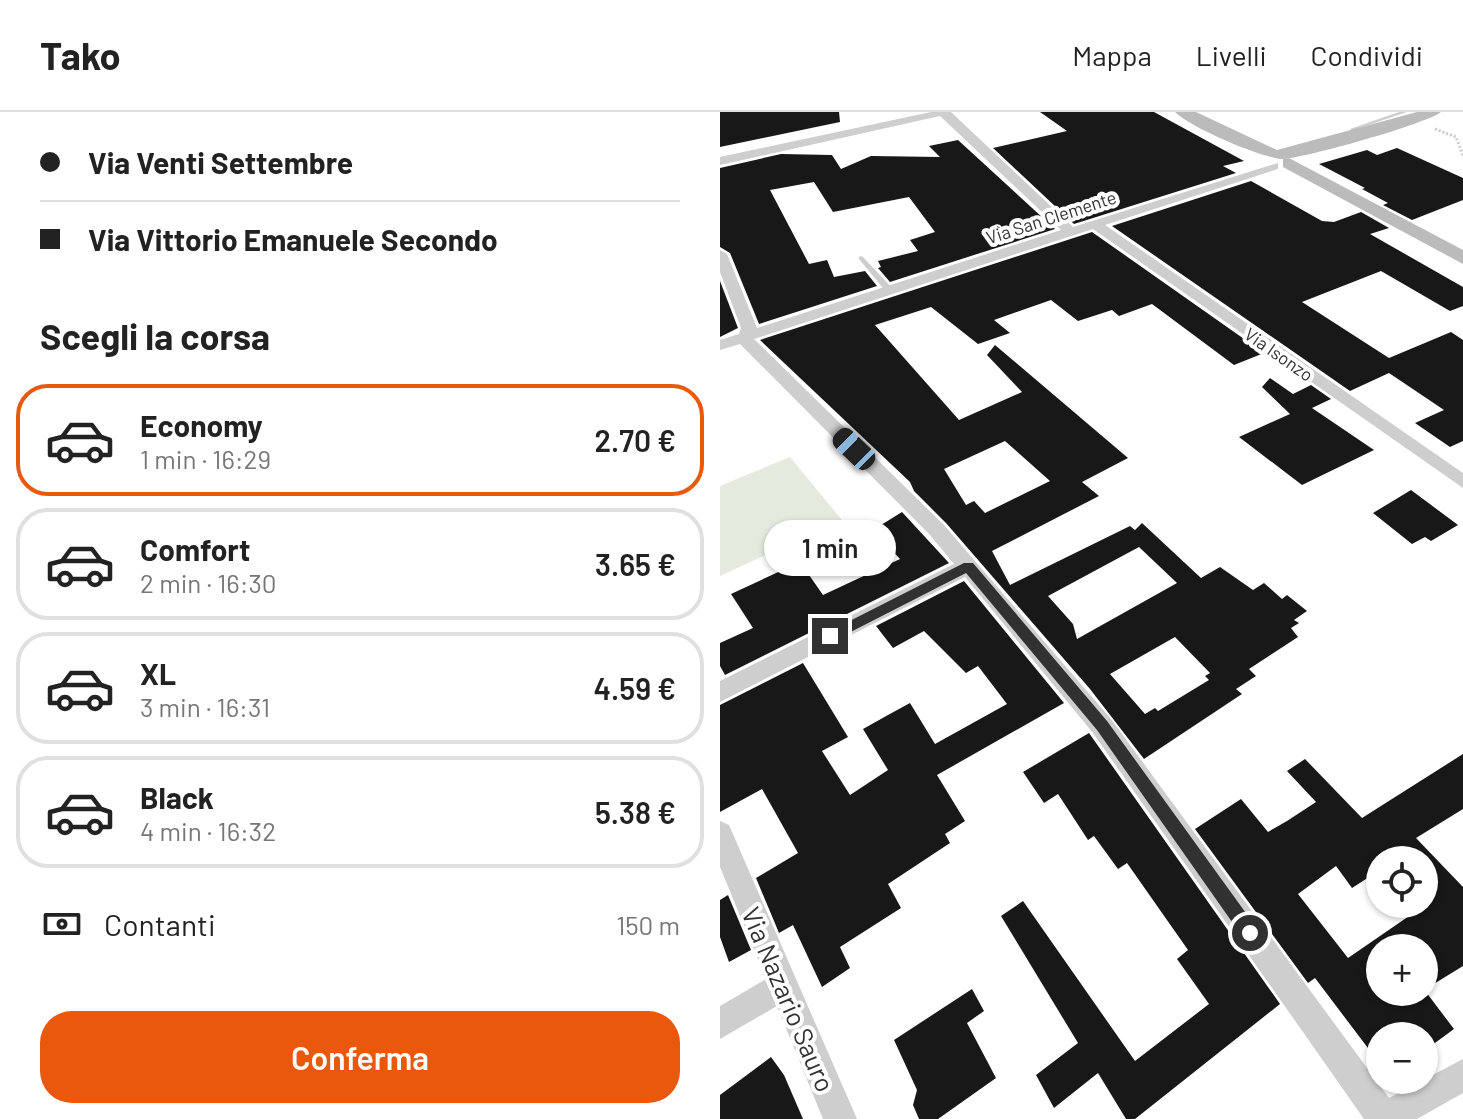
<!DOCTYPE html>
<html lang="it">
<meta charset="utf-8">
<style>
body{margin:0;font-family:Barlow,sans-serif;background:#f6f6f6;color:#222;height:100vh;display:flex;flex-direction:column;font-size:30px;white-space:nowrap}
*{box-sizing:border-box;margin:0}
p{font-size:26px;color:#767676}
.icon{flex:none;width:44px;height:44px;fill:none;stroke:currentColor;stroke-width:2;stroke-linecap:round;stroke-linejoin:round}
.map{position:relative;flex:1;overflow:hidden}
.panel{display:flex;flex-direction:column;background:#fff;width:720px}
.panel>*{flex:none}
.guide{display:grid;align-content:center;height:176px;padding:0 40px;background:#fff}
.tools{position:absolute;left:646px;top:734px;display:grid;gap:16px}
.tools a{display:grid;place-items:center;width:72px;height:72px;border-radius:50%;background:#fff;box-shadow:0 2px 6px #0004;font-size:40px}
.end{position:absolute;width:36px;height:36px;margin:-18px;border:10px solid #313131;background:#fff;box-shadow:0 0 0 4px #fff}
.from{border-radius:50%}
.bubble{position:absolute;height:56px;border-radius:28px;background:#fff;box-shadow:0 2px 6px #0004;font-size:26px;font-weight:600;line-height:56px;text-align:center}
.car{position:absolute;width:24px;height:48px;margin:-24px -12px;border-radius:10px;box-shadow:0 0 6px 2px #0007;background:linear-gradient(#222 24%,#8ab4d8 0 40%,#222 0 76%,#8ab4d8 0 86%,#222 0)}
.guide b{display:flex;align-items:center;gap:28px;height:76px;font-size:30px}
.guide b+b{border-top:2px solid #e0e0e0}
.guide i{width:20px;height:20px;background:#222}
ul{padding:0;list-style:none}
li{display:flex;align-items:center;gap:24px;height:112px;margin:0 16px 12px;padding:0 24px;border:4px solid #e0e0e0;border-radius:32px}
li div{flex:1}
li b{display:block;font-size:30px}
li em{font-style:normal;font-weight:600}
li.on{border-color:#ea580c}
li>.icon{width:72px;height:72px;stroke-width:1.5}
h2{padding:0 40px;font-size:36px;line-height:96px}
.pay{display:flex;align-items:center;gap:20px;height:88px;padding:0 40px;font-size:30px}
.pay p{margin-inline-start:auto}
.primary-button{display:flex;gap:16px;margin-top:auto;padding:16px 40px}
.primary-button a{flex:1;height:92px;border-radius:32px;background:#ea580c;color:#fff;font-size:32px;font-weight:600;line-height:92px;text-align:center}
header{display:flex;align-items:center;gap:48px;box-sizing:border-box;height:112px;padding:0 40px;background:#fff;border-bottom:2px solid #e0e0e0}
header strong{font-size:38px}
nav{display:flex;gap:44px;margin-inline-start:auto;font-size:28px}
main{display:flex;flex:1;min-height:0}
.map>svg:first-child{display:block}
.green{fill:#e4eadd}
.building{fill:#181818;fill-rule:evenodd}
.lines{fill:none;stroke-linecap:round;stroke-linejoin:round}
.path{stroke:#cbcbcb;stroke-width:3;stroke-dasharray:2 2;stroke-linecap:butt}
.lane{fill:#cecece;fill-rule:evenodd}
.street{fill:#cecece;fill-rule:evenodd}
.secondary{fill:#bbb;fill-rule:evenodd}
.route{fill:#313131}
.labels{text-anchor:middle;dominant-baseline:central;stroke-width:8;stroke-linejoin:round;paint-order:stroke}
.far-street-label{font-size:18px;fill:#313131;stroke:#fff}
.near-street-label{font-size:26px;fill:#313131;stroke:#fff}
</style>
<header>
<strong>Tako</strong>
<nav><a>Mappa</a><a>Livelli</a><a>Condividi</a></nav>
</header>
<main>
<section class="panel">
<div class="guide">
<b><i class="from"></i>Via Venti Settembre</b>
<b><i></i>Via Vittorio Emanuele Secondo</b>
</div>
<h2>Scegli la corsa</h2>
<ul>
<li class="on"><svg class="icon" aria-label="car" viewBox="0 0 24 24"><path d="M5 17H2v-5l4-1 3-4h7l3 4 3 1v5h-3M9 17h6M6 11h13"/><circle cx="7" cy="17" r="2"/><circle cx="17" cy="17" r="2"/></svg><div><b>Economy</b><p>1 min · 16:29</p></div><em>2.70 €</em></li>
<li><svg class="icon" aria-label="car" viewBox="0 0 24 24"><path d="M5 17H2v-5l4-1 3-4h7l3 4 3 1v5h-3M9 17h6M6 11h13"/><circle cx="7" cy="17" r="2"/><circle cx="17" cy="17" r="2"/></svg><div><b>Comfort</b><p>2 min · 16:30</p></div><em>3.65 €</em></li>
<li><svg class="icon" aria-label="car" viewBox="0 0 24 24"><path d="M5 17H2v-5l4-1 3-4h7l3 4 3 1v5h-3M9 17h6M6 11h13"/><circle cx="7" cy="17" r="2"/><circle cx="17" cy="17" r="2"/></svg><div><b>XL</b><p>3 min · 16:31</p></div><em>4.59 €</em></li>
<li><svg class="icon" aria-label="car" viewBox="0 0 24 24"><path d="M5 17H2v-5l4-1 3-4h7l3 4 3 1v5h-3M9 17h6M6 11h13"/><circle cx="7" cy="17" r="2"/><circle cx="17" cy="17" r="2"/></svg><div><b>Black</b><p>4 min · 16:32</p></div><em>5.38 €</em></li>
</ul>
<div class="pay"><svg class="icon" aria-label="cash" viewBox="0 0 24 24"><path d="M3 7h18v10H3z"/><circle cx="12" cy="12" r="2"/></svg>Contanti<p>150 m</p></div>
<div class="primary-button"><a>Conferma</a></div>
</section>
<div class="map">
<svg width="743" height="1007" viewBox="0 0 743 1007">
<rect width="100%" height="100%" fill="#fff"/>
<polygon class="green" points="70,345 122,408 0,464 0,374"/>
<g class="building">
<polygon points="0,0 119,0 120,10 0,35"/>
<polygon points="320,0 434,0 524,49 503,54 516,61 354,112 273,36 347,19"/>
<polygon points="238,28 335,117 170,170 158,156 161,155 158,149 198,139 190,128 215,120 189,85 113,100 94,70 50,78 89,152 107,148 114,165 145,159 157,174 39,212 10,141 0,135 0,56 61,42 112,43 121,57 151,44 220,45 209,34"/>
<polygon points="677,36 743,66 743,88 692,108 663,93 668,91 642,77 645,76 599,52 647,38 657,43"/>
<polygon points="531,69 602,109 614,110 641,100 669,116 650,122 743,175 743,194 730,199 661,159 582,190 669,246 731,220 743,228 743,329 730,335 695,311 724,298 669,261 630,279 392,114"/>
<path d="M372,120L544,241L514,253L432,192L399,204L392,198L358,209L331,188L274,208L290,221L258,232L211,195L155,213L239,308L302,280L267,243L275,233L408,346L362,370L379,384L272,439L290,473L410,414L415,418L422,411L481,466L500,455L533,478L544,471L562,487L567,483L587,499L574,508L579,511L571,516L578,525L529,557L536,564L516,577L522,582L424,647L370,577L226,411L194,379L190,370L40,228ZM285,329L330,369L265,401L254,389L246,393L224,357ZM419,435L457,471L357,527L353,512L328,484ZM455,525L490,561L485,564L489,568L438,599L435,596L425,602L390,562Z"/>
<polygon points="0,169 18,216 0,225"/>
<polygon points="550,266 573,282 591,273 611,287 592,296 654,338 582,373 519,325 570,302 542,275"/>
<polygon points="691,378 738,413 711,429 705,425 692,432 653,401"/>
<polygon points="182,400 229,451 5,563 0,554 0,531 33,516 11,482 80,450 103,483 180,447 153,418"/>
<polygon points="244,469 344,591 217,663 245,709 225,722 230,731 168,772 181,796 120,835 130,856 102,875 73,813 59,821 36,766 78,741 42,677 0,700 0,593 83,551 128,625 102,639 130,683 168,658 143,617 168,603 190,591 215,632 287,592 258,554 246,561 204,519 173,536 156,514"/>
<polygon points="369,621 560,892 415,1007 406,1007 378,961 334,996 316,963 358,931 281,804 303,789 415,949 489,892 457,847 468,838 407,751 398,757 374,724 368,728 338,682 324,691 303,660"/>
<path d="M743,642V697L696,726L743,775V854L704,878V836H660V880H706L734,917L704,939V924H660V952L595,866L588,871L475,717L521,687L548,720L567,709L596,690L567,659L585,647L642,706ZM660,748H704V792H683L692,802L628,846L578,782L616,754L632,776L660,758Z"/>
<polygon points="8,783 31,838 9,850 0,825 0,788"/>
<polygon points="252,877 264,899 247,911 276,966 218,1007 199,1007 193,993 197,978 174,928"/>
<polygon points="51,945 64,963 83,1007 0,1007 0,983"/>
</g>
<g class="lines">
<polyline class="path" points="715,17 736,25 743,44"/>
<g class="lane">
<polygon points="679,0 687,0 637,17 643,22 643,24 639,24 630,17"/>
<polygon points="141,144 143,145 173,177 173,181 167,181 139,147 139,145"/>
</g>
<g class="street">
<polygon points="211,0 231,0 353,115 558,51 558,57 385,113 743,361 743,376 373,117 34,227 224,413 391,607 669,986 743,947 743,981 697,1007 644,1007 373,621 245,465 0,590 0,569 234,452 210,423 20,232 0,238 0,228 19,222 21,216 0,160 0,138 7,142 37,216 341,118 220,4 0,53 0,45"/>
<polygon points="0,709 9,713 137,1007 103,1007 57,894 0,927 0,894 46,867 0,755"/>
</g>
<g class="secondary">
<path d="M455,0H476L557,38L697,0H721C709,11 579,48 561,47C540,45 471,16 455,0Z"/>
<polygon points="569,46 743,138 743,152 563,55 563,47"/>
</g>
</g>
<polygon class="route" points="244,451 253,451 387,609 536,815 536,827 524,827 377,618 246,461 115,528 106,528 106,521"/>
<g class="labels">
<g class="far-street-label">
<text transform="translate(331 105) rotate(-18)">Via San Clemente</text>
<text transform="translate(559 242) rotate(35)">Via Isonzo</text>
</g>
<g class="near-street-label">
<text transform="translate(69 887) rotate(67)">Via Nazario Sauro</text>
</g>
</g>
</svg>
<div class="tools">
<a><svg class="icon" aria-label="locate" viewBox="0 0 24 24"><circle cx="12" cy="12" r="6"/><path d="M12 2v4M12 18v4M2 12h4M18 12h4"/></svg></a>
<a>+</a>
<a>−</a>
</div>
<i class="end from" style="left:530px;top:821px"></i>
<i class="end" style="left:110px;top:524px"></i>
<div class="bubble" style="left:44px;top:408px;width:132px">1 min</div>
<i class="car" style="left:134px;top:337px;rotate:314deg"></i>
</div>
</main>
